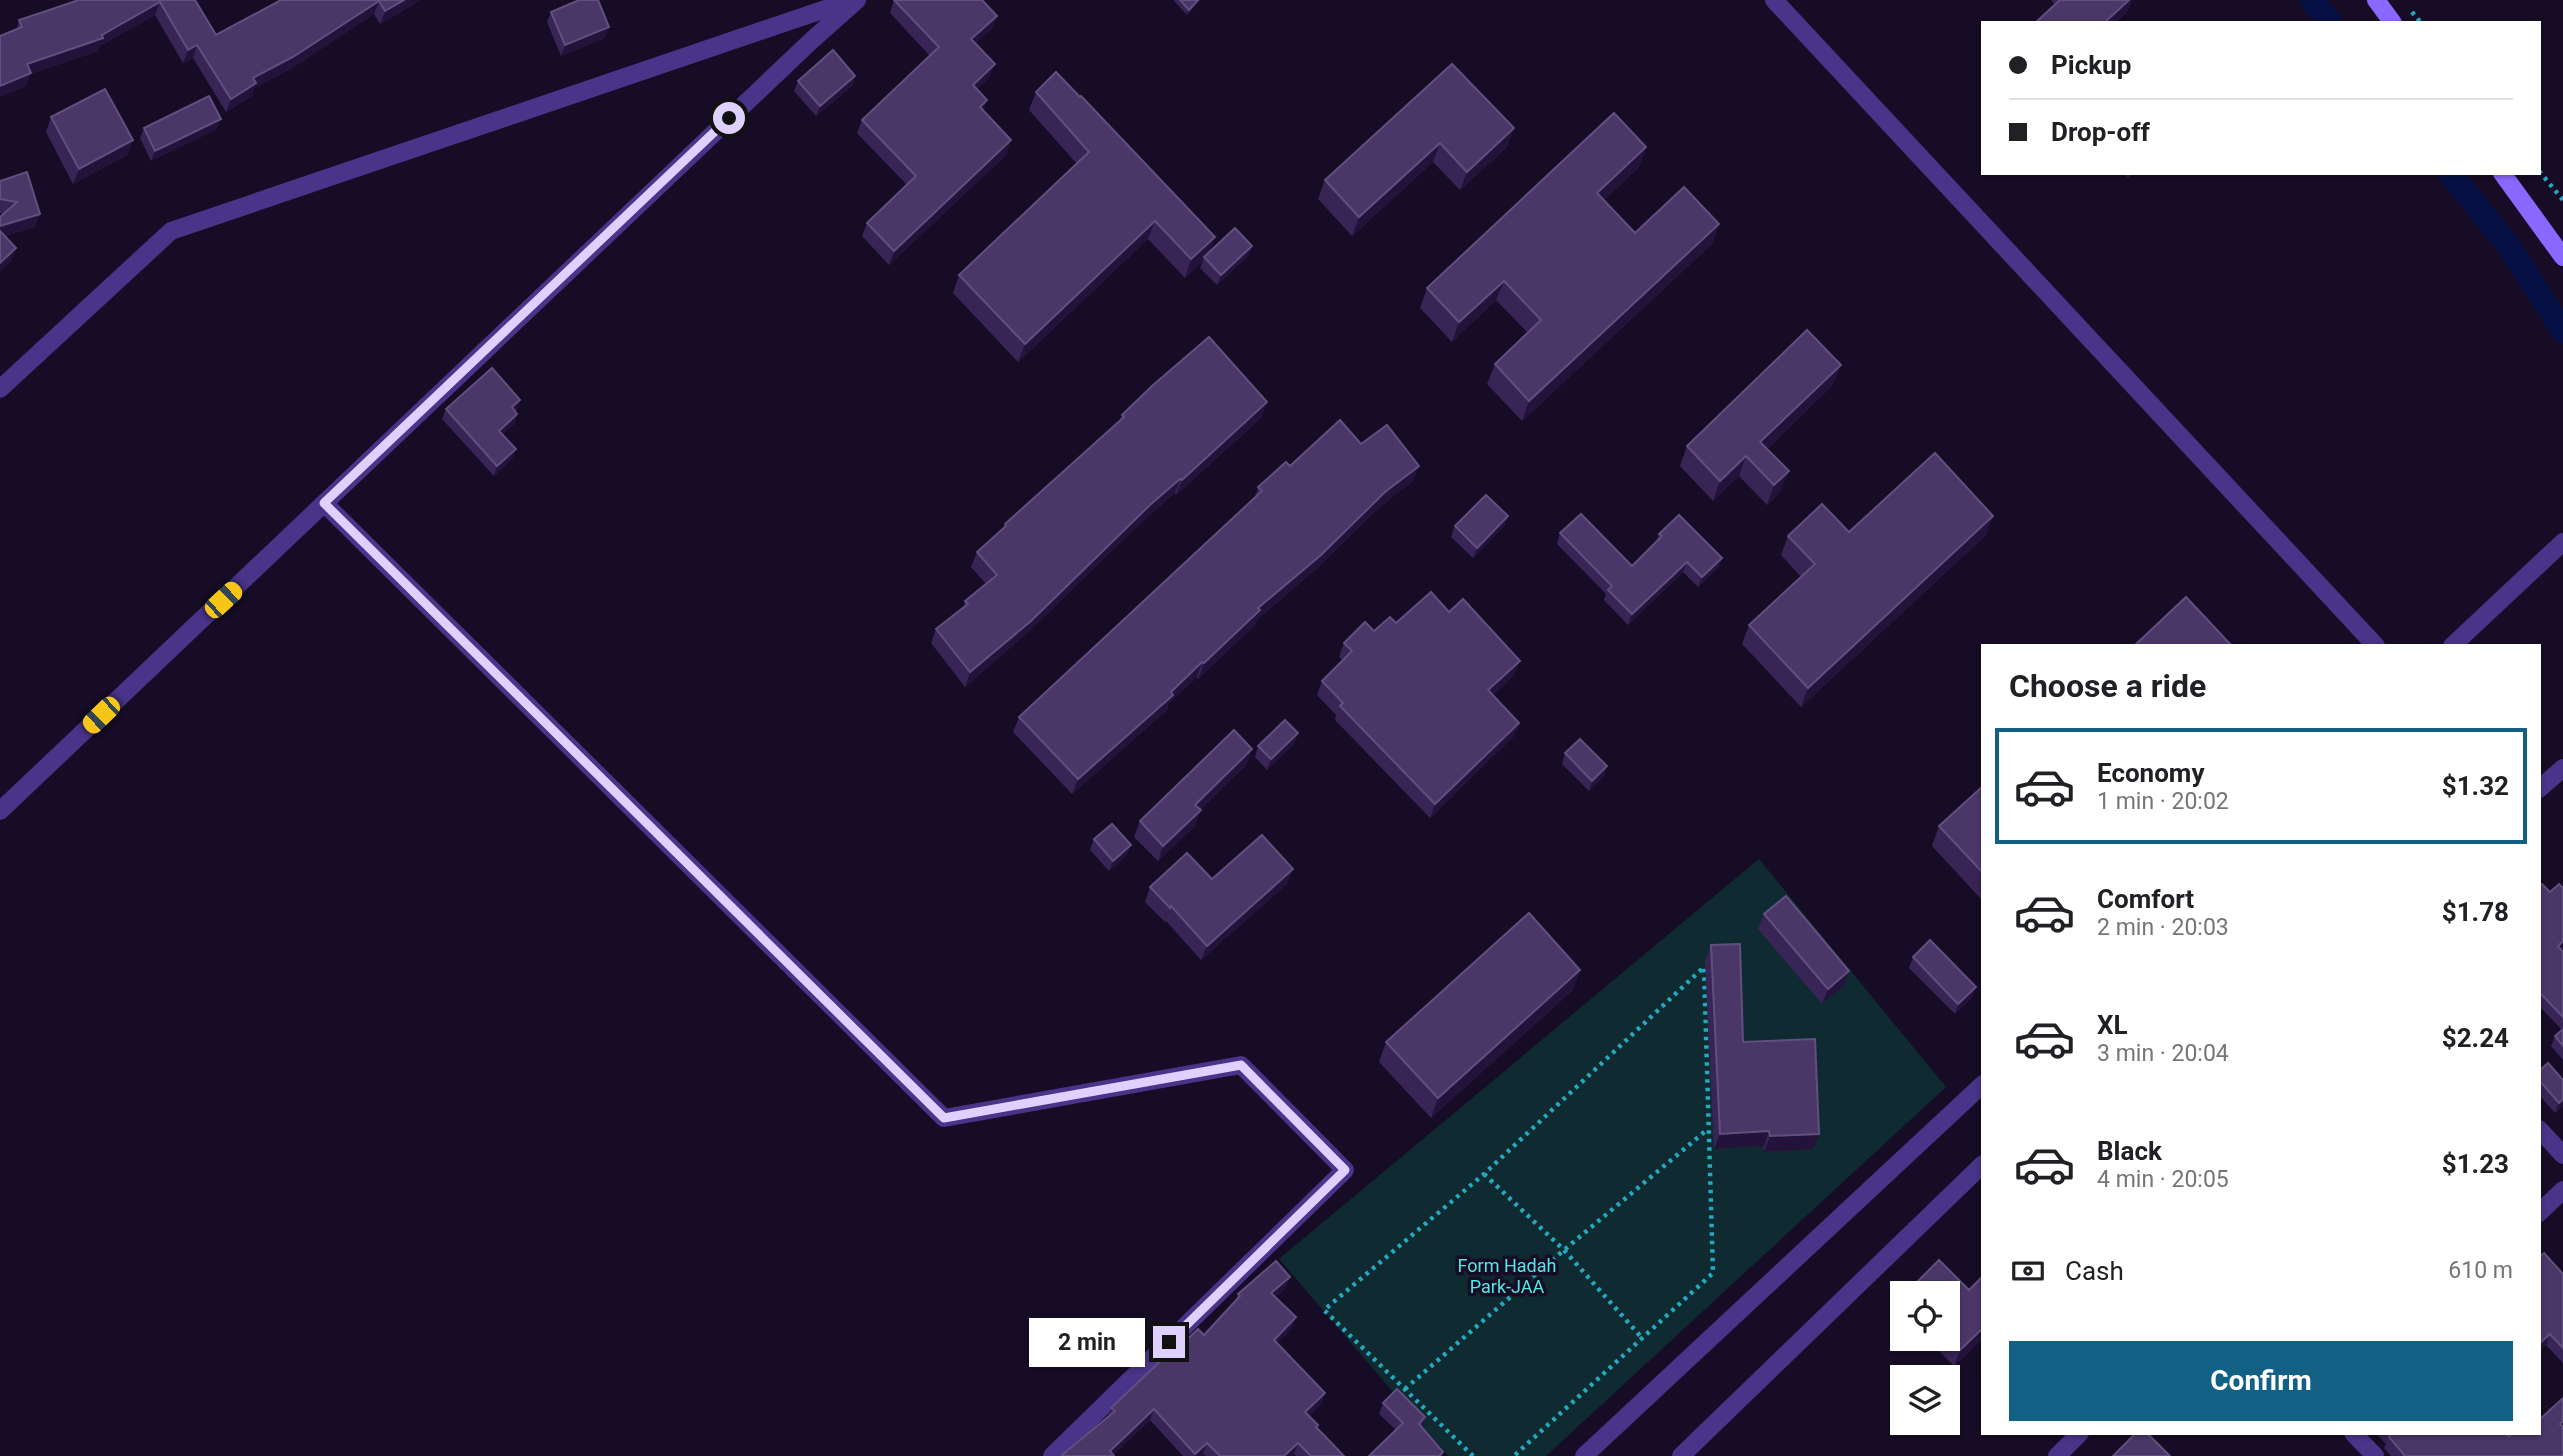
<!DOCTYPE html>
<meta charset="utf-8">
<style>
body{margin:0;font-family:Roboto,sans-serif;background:#f6f6f6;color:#202124;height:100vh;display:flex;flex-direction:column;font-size:26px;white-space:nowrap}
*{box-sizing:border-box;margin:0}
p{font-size:23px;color:#757577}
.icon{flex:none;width:38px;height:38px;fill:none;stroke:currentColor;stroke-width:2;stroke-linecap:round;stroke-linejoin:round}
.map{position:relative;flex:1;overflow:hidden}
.panel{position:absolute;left:1981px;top:644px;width:560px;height:791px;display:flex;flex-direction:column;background:#fff;border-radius:0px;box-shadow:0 2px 5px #0004}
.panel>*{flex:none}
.hud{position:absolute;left:1981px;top:21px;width:560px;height:154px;border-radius:0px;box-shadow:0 2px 5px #0004;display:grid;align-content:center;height:154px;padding:0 28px;background:#fff}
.buttons{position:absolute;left:1890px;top:1281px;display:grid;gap:14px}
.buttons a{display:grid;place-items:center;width:70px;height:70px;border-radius:0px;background:#fff;box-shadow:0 2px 5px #0004;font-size:35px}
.end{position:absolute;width:32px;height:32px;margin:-16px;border:9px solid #dfd1ff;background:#111;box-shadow:0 0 0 4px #111}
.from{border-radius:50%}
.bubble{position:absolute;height:49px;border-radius:0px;background:#fff;box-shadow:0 2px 5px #0004;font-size:23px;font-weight:700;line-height:49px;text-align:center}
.car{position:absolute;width:21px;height:42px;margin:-21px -10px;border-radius:9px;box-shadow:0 0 5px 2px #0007;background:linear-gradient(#f5c518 24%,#345 0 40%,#f5c518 0 76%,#345 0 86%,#f5c518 0)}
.hud b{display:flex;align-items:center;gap:24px;height:66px;font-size:26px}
.hud b+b{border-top:2px solid #e0e0e0}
.hud i{width:18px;height:18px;background:#202124}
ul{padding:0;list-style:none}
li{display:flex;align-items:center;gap:21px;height:116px;margin:0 14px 10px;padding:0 14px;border:4px solid transparent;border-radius:0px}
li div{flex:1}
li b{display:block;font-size:26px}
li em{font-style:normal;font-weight:700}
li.active{border-color:#126185}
li>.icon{width:63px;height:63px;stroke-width:1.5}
h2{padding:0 28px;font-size:32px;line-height:84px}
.pay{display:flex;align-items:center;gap:18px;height:77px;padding:0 28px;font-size:26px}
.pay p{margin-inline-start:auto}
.primary-button{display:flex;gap:14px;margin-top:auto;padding:14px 28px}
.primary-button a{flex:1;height:80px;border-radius:0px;background:#126185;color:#fff;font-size:28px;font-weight:700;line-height:80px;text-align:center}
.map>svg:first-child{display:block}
.green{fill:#0f2a30}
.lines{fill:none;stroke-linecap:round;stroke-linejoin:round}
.canal{stroke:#061045;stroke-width:24}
.path{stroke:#24a9bf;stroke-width:4.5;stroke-dasharray:3.5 5;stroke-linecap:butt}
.minor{stroke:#483488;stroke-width:18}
.secondary{stroke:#8a68ff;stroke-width:18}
.wall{fill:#382455}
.shaded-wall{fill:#23133a}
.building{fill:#4a3767;stroke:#614f7f;stroke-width:2}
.route{stroke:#dfd1ff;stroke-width:9}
.labels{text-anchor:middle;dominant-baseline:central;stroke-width:7;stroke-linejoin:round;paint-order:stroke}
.park-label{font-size:18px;fill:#53e9e2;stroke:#160c25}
</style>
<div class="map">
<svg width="2563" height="1456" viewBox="0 0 2563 1456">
<rect width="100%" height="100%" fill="#160c25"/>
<polygon class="green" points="1759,859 1946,1087 1546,1456 1448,1456 1279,1259"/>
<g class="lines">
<g class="canal">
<polyline points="2312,0 2330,23"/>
<polyline points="2450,173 2510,248 2563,331"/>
</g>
<g class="path">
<polyline points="2412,12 2421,23"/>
<polyline points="2539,171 2563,200"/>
<polyline points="1484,1174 1564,1250 1642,1338"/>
<polyline points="1405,1389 1564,1250 1708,1129"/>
<polyline points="1473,1456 1324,1310 1484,1174 1704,967 1713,1273 1514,1456"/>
</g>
<g class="minor">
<polyline points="1774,0 2376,646"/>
<polyline points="0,389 171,231 852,0"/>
<polyline points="324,503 944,1118 1241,1065 1345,1170 1052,1456"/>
<polyline points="2452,646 2563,542"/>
<polyline points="2539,789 2563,768"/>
<polyline points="0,811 811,41 857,0"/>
<polyline points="2539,1129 2563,1155"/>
<polyline points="2539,1213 2563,1190"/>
<polyline points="2353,1433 2375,1456"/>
<polyline points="1584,1456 1983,1084"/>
<polyline points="1681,1456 1983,1164"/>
<polyline points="2057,1456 2080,1433"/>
</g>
<g class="secondary">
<polyline points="2376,0 2393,23"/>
<polyline points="2502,173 2563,257"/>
</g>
</g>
<g class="wall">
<polygon points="73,0 195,0 216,35 281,0 421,0 380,24 374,14 289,70 254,88 252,96 226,112 193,58 183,63 155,15 100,46 98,51 30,74 26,86 0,97 0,36 16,30 19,20 74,2"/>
<polygon points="894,0 997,16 992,29 975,43 990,77 977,89 983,111 1007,154 889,265 862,236 867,223 907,185 857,133 862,120 930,56 890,13"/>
<polygon points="1174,0 1201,0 1187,15 1174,1"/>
<polygon points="2051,0 2131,0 2127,12 2115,23 2035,23 2055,5"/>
<polygon points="551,12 605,38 561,56 547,22"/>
<polygon points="1452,64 1514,128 1507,147 1460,190 1433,162 1352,236 1318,199 1325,180"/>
<polygon points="855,76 852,86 816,116 794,91 798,81"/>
<polygon points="1036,92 1210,252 1252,246 1248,256 1217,285 1200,268 1203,261 1185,278 1148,239 1018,362 953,293 959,275 1077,164 1029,110"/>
<polygon points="51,117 133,140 127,155 73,184 46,132"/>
<polygon points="144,128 217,129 151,161 140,138"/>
<polygon points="1646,147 1639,167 1604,200 1635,233 1719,224 1712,244 1522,421 1487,384 1495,364 1528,333 1496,300 1452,342 1420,308 1427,288"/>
<polygon points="2123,173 2133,173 2128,178"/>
<polygon points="0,181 35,227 5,236 16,248 11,261 0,271 4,214 0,213"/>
<polygon points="1833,385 1767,449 1781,491 1767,505 1739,476 1713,501 1680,466 1687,446"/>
<polygon points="520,400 515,411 517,414 514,424 503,434 516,449 512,459 494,476 442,419 446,409"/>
<polygon points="1122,415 1262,417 1176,495 1175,493 1146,518 1025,635 965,687 931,643 936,629 963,608 965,601 986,584 971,567 977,552 1003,529 1005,524 1119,422"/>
<polygon points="1361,444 1413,481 1380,507 1315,570 1257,620 1255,625 1198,679 1197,677 1169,703 1167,710 1072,794 1013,732 1019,717 1254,499 1258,487 1290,466"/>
<polygon points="1508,516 1504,526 1473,558 1451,537 1455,526"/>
<polygon points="1993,516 1986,535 1801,707 1742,644 1749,625 1801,577 1781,555 1788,536 1849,532"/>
<polygon points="1560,533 1632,566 1656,542 1659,534 1722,558 1718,568 1698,587 1683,572 1628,625 1604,600 1606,594 1557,544"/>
<polygon points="1449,612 1514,675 1493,695 1519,723 1513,737 1430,818 1335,720 1336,715 1317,695 1322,681 1343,660 1339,657 1344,643 1396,623"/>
<polygon points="1298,733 1294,744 1267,770 1255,757 1258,746"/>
<polygon points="1565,753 1604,776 1589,791 1562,764"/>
<polygon points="1247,764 1200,810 1195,826 1158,861 1134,837 1140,821"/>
<polygon points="1983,786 1983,901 1932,846 1939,826"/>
<polygon points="1094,839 1127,855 1109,871 1090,850"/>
<polygon points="1212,879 1288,883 1201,960 1166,921 1165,922 1145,902 1150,887"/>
<polygon points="2539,886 2563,948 2561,950 2563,952 2563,1060 2551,1046 2555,1036 2562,1030 2539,1006"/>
<polygon points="1764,914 1849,971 1844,986 1822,1004 1758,929"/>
<polygon points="1711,945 1743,1042 1813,1149 1764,1152 1764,1146 1714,1149 1705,961"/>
<polygon points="1913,957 1972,997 1955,1014 1909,968"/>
<polygon points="1580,970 1573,990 1431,1118 1379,1062 1386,1042"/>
<polygon points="2539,1071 2563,1080 2563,1106 2555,1113 2539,1095"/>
<polygon points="2563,1274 2563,1363 2546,1345"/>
<polygon points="1983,1276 1983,1338 1954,1366 1927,1339 1948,1339 1948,1293 1910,1293 1912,1287 1969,1290"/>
<polygon points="1286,1288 1275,1297 1296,1317 1292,1328 1277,1343 1325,1393 1321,1404 1309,1416 1317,1427 1344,1456 1296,1456 1294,1454 1292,1456 1205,1456 1203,1454 1201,1456 1183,1456 1150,1420 1113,1455 1114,1456 1061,1456 1107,1418 1111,1408 1172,1354 1204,1335 1236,1300 1238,1294"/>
<polygon points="1383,1403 1422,1428 1443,1452 1442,1456 1369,1456 1396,1430 1379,1414"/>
<polygon points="2376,1433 2505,1433 2509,1437 2563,1456 2391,1456 2384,1448 2386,1444"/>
</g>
<g class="shaded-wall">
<polygon points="404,0 421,0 380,24 385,11"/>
<polygon points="1198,0 1201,0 1187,15 1189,10"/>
<polygon points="2129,0 2131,0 2127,12 2115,23 2104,23"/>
<polygon points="379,1 374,14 289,70 254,88 252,96 226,112 231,99 253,78"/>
<polygon points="160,2 155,15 100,46 98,51 30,74 26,86 0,97 0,86 27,64 102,35"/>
<polygon points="997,16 992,29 966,52 971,39"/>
<polygon points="609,27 605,38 561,56 565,45"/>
<polygon points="197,45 193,58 183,63 188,50"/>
<polygon points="995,64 990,77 968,98 973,85"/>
<polygon points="855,76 852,86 816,116 820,106"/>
<polygon points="987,100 983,113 980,107"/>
<polygon points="221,119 217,129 151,161 155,151"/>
<polygon points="1514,128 1507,147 1460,190 1467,172"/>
<polygon points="133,140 127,155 73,184 79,169"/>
<polygon points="1011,140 1007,154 889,265 894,251"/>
<polygon points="1440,143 1433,162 1352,236 1359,217"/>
<polygon points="1646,147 1639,167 1590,213 1597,193"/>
<polygon points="40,214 35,227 0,238 0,226"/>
<polygon points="1155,221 1148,239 1018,362 1025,344"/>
<polygon points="1719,224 1712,244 1522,421 1529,401"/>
<polygon points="1215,237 1209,255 1204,257 1203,261 1185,278 1191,259"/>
<polygon points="1252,246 1248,256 1217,285 1221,275"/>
<polygon points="16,248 11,261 0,271 0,263"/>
<polygon points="1504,281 1496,300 1452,342 1459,322"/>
<polygon points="1841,365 1833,385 1753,462 1760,442"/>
<polygon points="520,400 517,410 508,418 512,407"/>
<polygon points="1267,402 1262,417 1176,495 1182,480"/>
<polygon points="517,414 514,424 496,441 499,431"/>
<polygon points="516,449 512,459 494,476 497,466"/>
<polygon points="1746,456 1739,476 1713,501 1720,481"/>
<polygon points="1419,466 1413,481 1380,507 1315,570 1257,620 1255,625 1198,679 1204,663 1258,608 1385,492"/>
<polygon points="1789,471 1781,491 1767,505 1774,485"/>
<polygon points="1180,479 1175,493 1146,518 1025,635 965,687 970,672 1151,504"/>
<polygon points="1508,516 1504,526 1473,558 1477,548"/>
<polygon points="1993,516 1986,535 1801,707 1808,688"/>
<polygon points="1722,558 1718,568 1698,587 1702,577"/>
<polygon points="1687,562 1683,572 1628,625 1632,614"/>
<polygon points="1520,661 1514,675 1483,704 1488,690"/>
<polygon points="1202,662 1197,677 1169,703 1167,710 1072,794 1078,779"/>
<polygon points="1519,723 1513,737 1430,818 1435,804"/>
<polygon points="1298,733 1294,744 1267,770 1271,759"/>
<polygon points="1252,749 1247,764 1190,820 1195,805"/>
<polygon points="1607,766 1604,776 1589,791 1592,781"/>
<polygon points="1201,810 1195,826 1158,861 1163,846"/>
<polygon points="1131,845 1127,855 1109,871 1113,861"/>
<polygon points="1293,869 1288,883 1201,960 1207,946"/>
<polygon points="2563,941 2563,948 2554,957 2558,946"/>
<polygon points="1580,970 1573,990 1431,1118 1438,1098"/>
<polygon points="1849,971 1844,986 1822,1004 1828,989"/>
<polygon points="1976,987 1972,997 1955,1014 1958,1004"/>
<polygon points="2563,1099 2563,1106 2555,1113 2559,1103"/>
<polygon points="1769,1131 1764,1146 1714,1149 1720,1134"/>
<polygon points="1819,1134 1813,1149 1764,1152 1770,1136"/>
<polygon points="1290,1277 1286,1288 1267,1304 1271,1293"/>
<polygon points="1296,1317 1292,1328 1270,1351 1274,1340"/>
<polygon points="1983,1328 1983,1338 1954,1366 1960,1350"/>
<polygon points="2550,1334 2546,1345 2539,1351 2539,1344"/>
<polygon points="1325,1393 1321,1404 1301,1423 1305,1412"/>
<polygon points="1154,1409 1150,1420 1112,1456 1110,1451"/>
<polygon points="1425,1417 1422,1428 1419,1424"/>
<polygon points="1207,1443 1203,1454 1201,1456 1194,1456 1195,1454"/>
<polygon points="1298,1443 1294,1454 1292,1456 1284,1456"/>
</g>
<g class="building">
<polygon points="79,0 195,0 216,35 281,0 404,0 385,11 379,1 293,57 253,78 256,83 231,99 197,45 188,50 160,2 102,35 103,38 27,64 31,73 0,86 0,36 22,27 19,20"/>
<polygon points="579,0 598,0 609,27 565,45 551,12"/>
<polygon points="894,0 982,0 997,16 971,39 995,64 973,85 987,100 980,107 1011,140 894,251 867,223 916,176 862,120 939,47"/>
<polygon points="1180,0 1198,0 1189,10"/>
<polygon points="2060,0 2129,0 2104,23 2035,23"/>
<polygon points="833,50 855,76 820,106 798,81"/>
<polygon points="1452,64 1514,128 1467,172 1440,143 1359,217 1325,180"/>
<polygon points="1056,72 1080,97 1081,96 1215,237 1191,259 1155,221 1025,344 959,275 1089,152 1036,92"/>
<polygon points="105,89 133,140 79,169 51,117"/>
<polygon points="209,96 221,119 155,151 144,128"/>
<polygon points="1614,113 1646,147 1597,193 1635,233 1684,187 1719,224 1529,401 1495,364 1541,320 1504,281 1459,322 1427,288"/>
<polygon points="27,172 40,214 0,226 0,217 17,202 0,199 0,181"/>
<polygon points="1235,228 1252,246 1221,275 1204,257"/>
<polygon points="0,231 16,248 0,263"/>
<polygon points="1807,330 1841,365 1760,442 1789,471 1774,485 1746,456 1720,481 1687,446"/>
<polygon points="1209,337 1267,402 1182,480 1180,479 1151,504 1031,621 970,672 936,629 968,604 965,601 997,575 977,552 1006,526 1005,524 1124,417 1122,415 1152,386"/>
<polygon points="492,368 520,400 512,407 517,414 499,431 516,449 497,466 446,409"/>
<polygon points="1340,420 1361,444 1387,425 1419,466 1385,492 1321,555 1258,608 1260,610 1204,663 1202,662 1171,692 1173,695 1078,779 1019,717 1262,491 1258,487 1286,462 1290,466"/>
<polygon points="1935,453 1993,516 1808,688 1749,625 1815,564 1788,536 1822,504 1849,532"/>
<polygon points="1486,495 1508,516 1477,548 1455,526"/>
<polygon points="1581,514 1632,566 1662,536 1659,534 1679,515 1722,558 1702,577 1687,562 1632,614 1608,590 1612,586 1560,533"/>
<polygon points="1431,592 1449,612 1463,599 1520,661 1488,690 1519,723 1435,804 1340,706 1343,703 1322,681 1352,651 1344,643 1365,622 1374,631 1390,617 1396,623"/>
<polygon points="2186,597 2232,646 2134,646"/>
<polygon points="1285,720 1298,733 1271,759 1258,746"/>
<polygon points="1234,730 1252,749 1195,805 1201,810 1163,846 1140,821"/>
<polygon points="1580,739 1607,766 1592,781 1565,753"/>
<polygon points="1983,786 1983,873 1939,826"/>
<polygon points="1112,824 1131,845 1113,861 1094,839"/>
<polygon points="1262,835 1293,869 1207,946 1171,906 1170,908 1150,887 1187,853 1212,879"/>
<polygon points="2542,884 2550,892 2559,884 2563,888 2563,941 2558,946 2563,952 2563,1017 2539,992 2539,886"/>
<polygon points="1786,896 1849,971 1828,989 1764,914"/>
<polygon points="1529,913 1580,970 1438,1098 1386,1042"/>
<polygon points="1930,940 1976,987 1958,1004 1913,957"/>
<polygon points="1740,944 1743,1042 1815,1039 1819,1134 1770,1136 1769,1131 1720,1134 1711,945"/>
<polygon points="2563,1029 2563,1046 2555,1036"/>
<polygon points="2548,1063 2563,1080 2563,1099 2559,1103 2539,1080 2539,1071"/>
<polygon points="2544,1253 2563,1274 2563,1348 2550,1334 2539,1344 2539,1257"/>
<polygon points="1939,1260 1969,1290 1983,1276 1983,1328 1960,1350 1948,1338 1948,1293 1918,1293 1912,1287"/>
<polygon points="1276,1261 1290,1277 1271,1293 1296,1317 1274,1340 1325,1393 1305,1412 1318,1425 1316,1427 1344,1456 1311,1456 1298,1443 1284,1456 1220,1456 1207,1443 1195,1454 1154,1409 1110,1451 1114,1456 1063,1456 1062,1455 1115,1411 1111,1408 1170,1352 1172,1354 1198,1329 1204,1335 1240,1296 1238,1294"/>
<polygon points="1397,1389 1425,1417 1419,1424 1443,1452 1439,1456 1369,1456 1403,1423 1383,1403"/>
<polygon points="2563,1398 2563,1421 2560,1424 2563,1427 2563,1456 2405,1456 2389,1437 2391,1434 2391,1433 2505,1433 2509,1437 2513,1433 2539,1433 2539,1420"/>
<polygon points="2136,1433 2147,1433 2170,1456 2113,1456"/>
</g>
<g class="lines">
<polyline class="route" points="729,118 324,503 944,1118 1241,1065 1345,1170 1169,1342"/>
</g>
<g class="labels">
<g class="park-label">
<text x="1507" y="1265">Form Hadah<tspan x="1507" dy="21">Park-JAA</tspan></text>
</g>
</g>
</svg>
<div class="buttons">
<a><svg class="icon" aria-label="locate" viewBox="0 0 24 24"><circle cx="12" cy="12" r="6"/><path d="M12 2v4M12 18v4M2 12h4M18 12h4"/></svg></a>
<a><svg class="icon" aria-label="layers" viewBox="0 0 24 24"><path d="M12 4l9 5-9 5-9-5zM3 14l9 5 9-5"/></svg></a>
</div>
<i class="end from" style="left:729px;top:118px"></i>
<i class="end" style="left:1169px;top:1342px"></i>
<div class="bubble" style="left:1029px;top:1318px;width:116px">2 min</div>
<i class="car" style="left:223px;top:600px;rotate:47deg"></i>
<i class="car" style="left:101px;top:715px;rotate:226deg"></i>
<div class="hud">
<b><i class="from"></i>Pickup</b>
<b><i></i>Drop-off</b>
</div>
<section class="panel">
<h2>Choose a ride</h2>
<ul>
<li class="active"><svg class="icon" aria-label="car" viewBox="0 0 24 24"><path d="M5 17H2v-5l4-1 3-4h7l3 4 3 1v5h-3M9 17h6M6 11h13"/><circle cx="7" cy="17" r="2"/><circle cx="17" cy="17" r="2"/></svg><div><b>Economy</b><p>1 min · 20:02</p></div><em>$1.32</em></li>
<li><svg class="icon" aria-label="car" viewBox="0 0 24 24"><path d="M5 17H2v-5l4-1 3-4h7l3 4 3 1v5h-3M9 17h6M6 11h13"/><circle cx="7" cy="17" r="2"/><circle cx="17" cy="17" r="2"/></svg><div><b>Comfort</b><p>2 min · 20:03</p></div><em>$1.78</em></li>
<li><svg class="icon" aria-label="car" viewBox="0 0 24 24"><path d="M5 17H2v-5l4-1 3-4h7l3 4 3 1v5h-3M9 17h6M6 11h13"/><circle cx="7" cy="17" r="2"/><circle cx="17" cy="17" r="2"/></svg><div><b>XL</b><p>3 min · 20:04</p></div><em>$2.24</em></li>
<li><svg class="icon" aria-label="car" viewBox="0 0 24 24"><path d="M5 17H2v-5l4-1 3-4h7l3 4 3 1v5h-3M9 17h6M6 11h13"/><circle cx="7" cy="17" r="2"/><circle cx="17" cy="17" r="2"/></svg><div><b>Black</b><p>4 min · 20:05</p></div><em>$1.23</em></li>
</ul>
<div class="pay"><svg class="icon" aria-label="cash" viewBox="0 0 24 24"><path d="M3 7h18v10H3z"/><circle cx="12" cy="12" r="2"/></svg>Cash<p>610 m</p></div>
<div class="primary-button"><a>Confirm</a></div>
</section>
</div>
